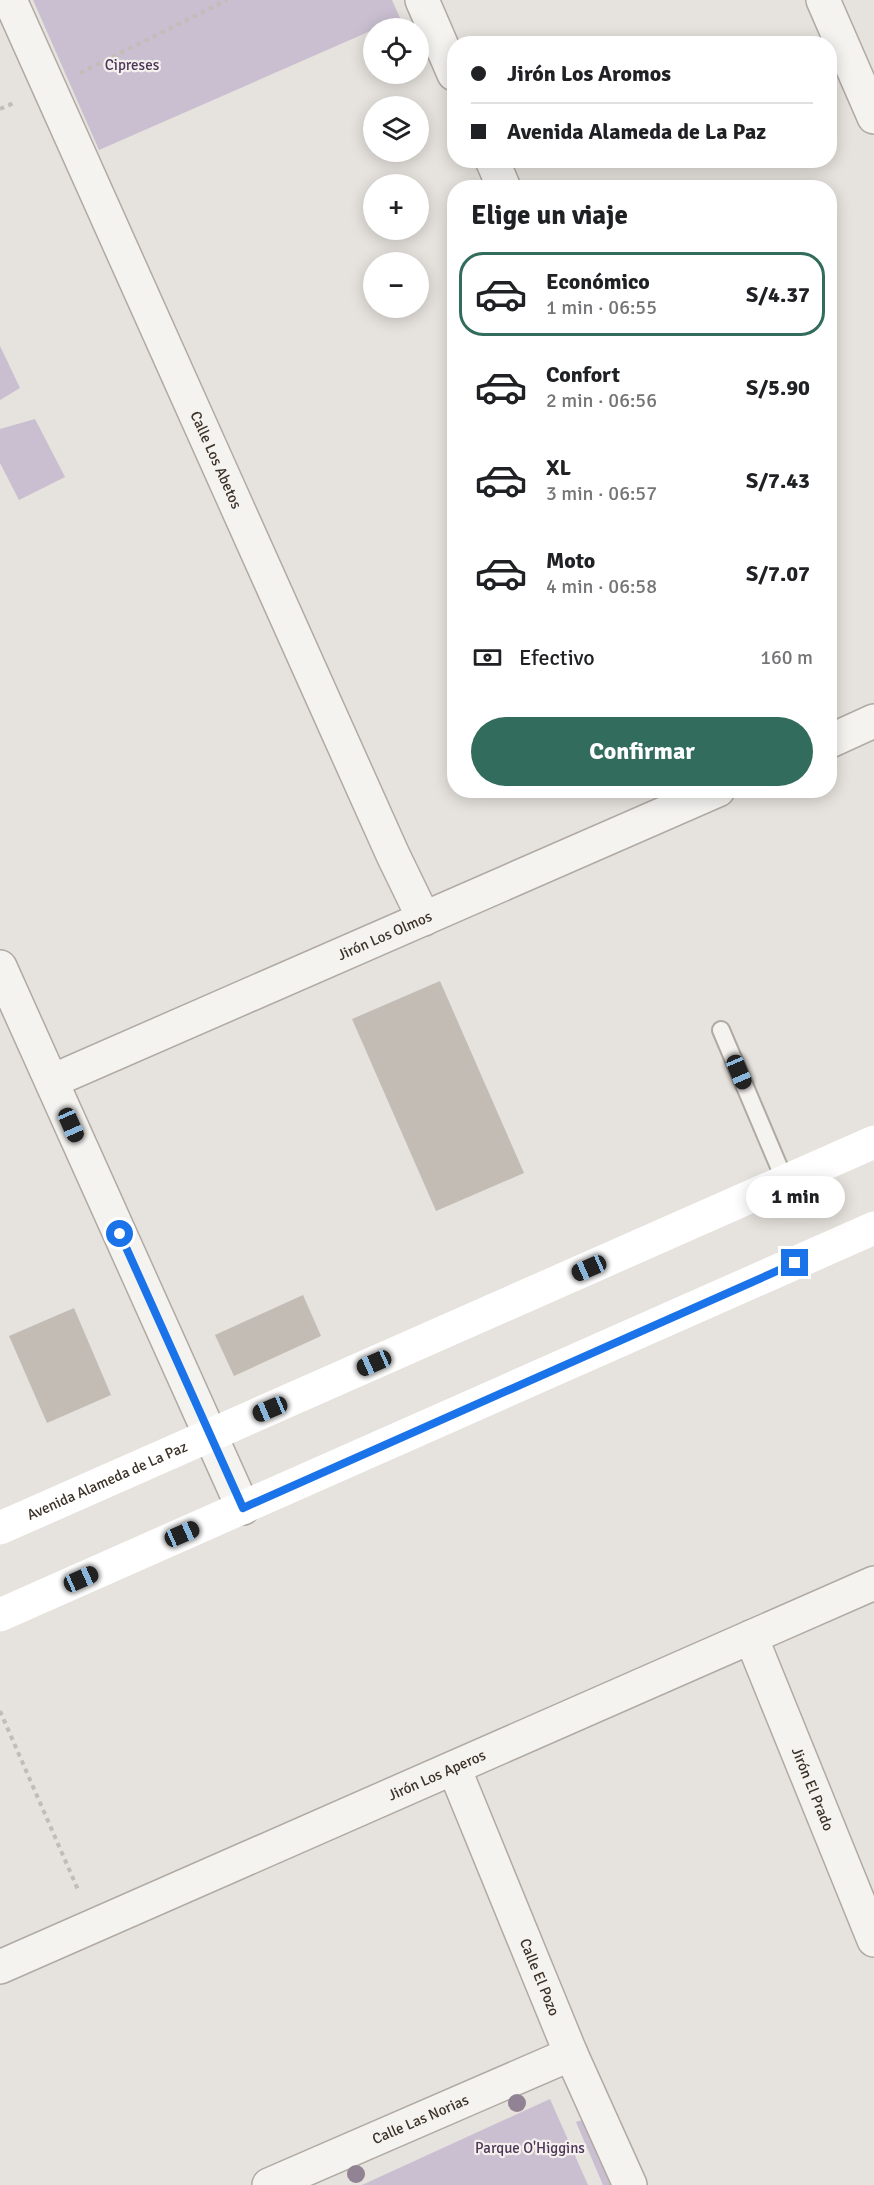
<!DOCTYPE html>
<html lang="es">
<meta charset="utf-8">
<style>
body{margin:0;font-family:Signika,sans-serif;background:#f2f2f2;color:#202124;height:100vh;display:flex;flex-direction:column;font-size:22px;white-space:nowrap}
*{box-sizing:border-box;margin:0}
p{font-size:20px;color:#757577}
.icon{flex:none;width:33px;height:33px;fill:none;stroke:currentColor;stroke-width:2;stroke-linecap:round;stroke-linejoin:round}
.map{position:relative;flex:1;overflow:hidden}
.details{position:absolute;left:447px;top:180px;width:390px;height:618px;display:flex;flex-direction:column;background:#fff;border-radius:24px;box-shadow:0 3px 15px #0003}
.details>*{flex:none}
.hud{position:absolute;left:447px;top:36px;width:390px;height:132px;border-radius:24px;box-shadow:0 3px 15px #0003;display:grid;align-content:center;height:132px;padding:0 24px;background:#fff}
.buttons{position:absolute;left:363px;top:18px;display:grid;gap:12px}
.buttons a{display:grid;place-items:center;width:66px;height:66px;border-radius:50%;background:#fff;box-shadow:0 3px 15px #0003;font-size:30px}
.end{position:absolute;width:27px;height:27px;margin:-14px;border:8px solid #1a73e8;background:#fff;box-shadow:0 0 0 3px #fff}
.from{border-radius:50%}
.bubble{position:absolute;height:42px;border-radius:21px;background:#fff;box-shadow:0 3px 15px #0003;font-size:20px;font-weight:800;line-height:42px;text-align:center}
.car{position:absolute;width:18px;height:36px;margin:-18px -9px;border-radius:8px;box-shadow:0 0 4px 2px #0007;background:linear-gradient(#222 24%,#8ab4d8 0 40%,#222 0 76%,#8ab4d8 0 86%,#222 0)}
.hud b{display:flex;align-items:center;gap:21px;height:57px;font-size:22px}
.hud b+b{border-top:2px solid #e0e0e0}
.hud i{width:15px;height:15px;background:#202124}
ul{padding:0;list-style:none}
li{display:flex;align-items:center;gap:18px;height:84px;margin:0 12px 9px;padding:0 12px;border:3px solid transparent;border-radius:24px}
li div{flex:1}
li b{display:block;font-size:22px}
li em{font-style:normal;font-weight:800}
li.selected{border-color:#326c5c}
li>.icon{width:54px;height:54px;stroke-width:1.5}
h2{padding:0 24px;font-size:27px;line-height:72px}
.pay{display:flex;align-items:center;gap:15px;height:66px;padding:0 24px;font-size:22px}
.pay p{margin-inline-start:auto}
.primary-button{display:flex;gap:12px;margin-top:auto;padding:12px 24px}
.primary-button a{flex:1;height:69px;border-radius:36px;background:#326c5c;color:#fff;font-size:24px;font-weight:800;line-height:69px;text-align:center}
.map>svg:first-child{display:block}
.green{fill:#c9bfd0}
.building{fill:#c3bcb5}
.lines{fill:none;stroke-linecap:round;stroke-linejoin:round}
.lane-casing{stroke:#b0aaa3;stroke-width:20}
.street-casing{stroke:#b0aaa3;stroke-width:36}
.path{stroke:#c1bdb8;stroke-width:4;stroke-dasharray:4.5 4.5;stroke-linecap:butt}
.lane{stroke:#f5f3f0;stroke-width:16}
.street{stroke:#f5f3f0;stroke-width:33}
.secondary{stroke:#fff;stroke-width:33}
.tree{fill:#918393}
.route{stroke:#1a73e8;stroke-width:8}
.labels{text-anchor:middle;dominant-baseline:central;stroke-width:4.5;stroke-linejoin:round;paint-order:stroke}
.park-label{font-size:15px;fill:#4c3657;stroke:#f4f0ed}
.street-label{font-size:15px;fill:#3c3228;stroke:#f4f0ed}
</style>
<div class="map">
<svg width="874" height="2185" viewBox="0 0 874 2185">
<rect width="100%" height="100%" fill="#e6e2dd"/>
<g class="green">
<polygon points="33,0 392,0 400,18 99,150"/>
<polygon points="0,346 20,388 0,400"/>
<polygon points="35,419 65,477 19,500 0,463 0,429"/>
<polygon points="550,2099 588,2185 362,2185"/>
<polygon points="589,2118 618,2185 603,2185 576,2122"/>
</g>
<g class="building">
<polygon points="440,981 524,1173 436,1211 352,1019"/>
<polygon points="303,1295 321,1336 234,1376 215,1335"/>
<polygon points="74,1308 111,1395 47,1423 9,1336"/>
</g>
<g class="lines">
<g class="lane-casing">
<polyline id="lane" points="721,1030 785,1181"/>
</g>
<g class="street-casing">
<g id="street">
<path id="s1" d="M10,0L393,855L424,919"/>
<polyline points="422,0 454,74"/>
<polyline points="823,0 874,117"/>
<polyline points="492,160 504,188"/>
<polyline points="830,741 874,721"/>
<polyline points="0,967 243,1508"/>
<path id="s2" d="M52,1081L718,790"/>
<path id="s3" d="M751,1637L874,1940"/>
<path id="s4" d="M454,1768L571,2054L630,2185"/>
<path id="s5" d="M0,1967L874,1583"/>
<path id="s6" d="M269,2185L571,2054"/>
</g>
</g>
<g class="path">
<polyline points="80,73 227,0"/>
<polyline points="0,109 16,102"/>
<polyline points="0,1711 79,1892"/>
</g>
<use href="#lane" class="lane"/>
<use href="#street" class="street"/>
<g class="secondary">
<path id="s7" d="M0,1528L874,1142"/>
<polyline points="0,1615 874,1228"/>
</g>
</g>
<g class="tree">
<circle cx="517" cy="2103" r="9"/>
<circle cx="356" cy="2174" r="9"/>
</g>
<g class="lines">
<polyline class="route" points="120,1234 243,1508 795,1263"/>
</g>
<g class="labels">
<g class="park-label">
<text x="132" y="65">Cipreses</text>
<text x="530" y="2148">Parque O'Higgins</text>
</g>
<g class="street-label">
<text stroke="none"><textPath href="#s1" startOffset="504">Calle Los Abetos</textPath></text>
<text stroke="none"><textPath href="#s2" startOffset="363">Jirón Los Olmos</textPath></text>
<text stroke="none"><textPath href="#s7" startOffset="117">Avenida Alameda de La Paz</textPath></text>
<text stroke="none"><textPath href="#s5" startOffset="477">Jirón Los Aperos</textPath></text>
<text stroke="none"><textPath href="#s3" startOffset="164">Jirón El Prado</textPath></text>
<text stroke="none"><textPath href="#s4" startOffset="226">Calle El Pozo</textPath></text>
<text stroke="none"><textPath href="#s6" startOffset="165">Calle Las Norias</textPath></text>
</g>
</g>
</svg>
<div class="buttons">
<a><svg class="icon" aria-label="locate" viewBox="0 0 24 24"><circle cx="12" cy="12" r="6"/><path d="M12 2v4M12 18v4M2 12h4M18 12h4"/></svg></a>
<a><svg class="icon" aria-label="layers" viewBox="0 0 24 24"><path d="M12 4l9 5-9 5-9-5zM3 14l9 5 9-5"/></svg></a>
<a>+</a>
<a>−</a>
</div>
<i class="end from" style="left:120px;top:1234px"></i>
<i class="end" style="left:795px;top:1263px"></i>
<div class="bubble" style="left:746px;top:1176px;width:99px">1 min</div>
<i class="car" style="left:739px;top:1072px;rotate:157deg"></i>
<i class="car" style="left:71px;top:1125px;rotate:156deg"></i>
<i class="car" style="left:589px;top:1268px;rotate:246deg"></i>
<i class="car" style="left:374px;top:1363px;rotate:246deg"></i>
<i class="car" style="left:270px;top:1409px;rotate:247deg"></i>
<i class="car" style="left:182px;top:1534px;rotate:66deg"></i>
<i class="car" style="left:81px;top:1579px;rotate:66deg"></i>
<div class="hud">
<b><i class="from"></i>Jirón Los Aromos</b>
<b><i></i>Avenida Alameda de La Paz</b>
</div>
<section class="details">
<h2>Elige un viaje</h2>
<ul>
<li class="selected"><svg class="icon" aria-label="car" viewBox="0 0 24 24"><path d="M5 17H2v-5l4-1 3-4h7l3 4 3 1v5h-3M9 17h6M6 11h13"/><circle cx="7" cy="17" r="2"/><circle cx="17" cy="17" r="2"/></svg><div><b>Económico</b><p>1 min · 06:55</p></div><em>S/4.37</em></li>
<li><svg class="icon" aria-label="car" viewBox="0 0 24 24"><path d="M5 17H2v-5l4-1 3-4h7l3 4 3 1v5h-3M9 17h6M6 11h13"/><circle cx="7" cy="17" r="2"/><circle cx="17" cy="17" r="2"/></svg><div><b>Confort</b><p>2 min · 06:56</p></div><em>S/5.90</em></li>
<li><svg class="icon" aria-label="car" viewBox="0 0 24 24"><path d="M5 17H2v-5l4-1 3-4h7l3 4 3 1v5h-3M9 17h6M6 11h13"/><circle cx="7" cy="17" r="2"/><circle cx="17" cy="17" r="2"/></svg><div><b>XL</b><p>3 min · 06:57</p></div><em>S/7.43</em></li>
<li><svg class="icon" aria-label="car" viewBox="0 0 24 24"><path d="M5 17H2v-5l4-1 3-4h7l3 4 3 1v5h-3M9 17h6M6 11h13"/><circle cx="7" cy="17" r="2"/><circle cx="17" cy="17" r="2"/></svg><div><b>Moto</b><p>4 min · 06:58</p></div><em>S/7.07</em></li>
</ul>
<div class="pay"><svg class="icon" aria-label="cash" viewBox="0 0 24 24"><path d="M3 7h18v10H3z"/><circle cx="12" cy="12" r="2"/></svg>Efectivo<p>160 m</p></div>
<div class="primary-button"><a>Confirmar</a></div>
</section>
</div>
